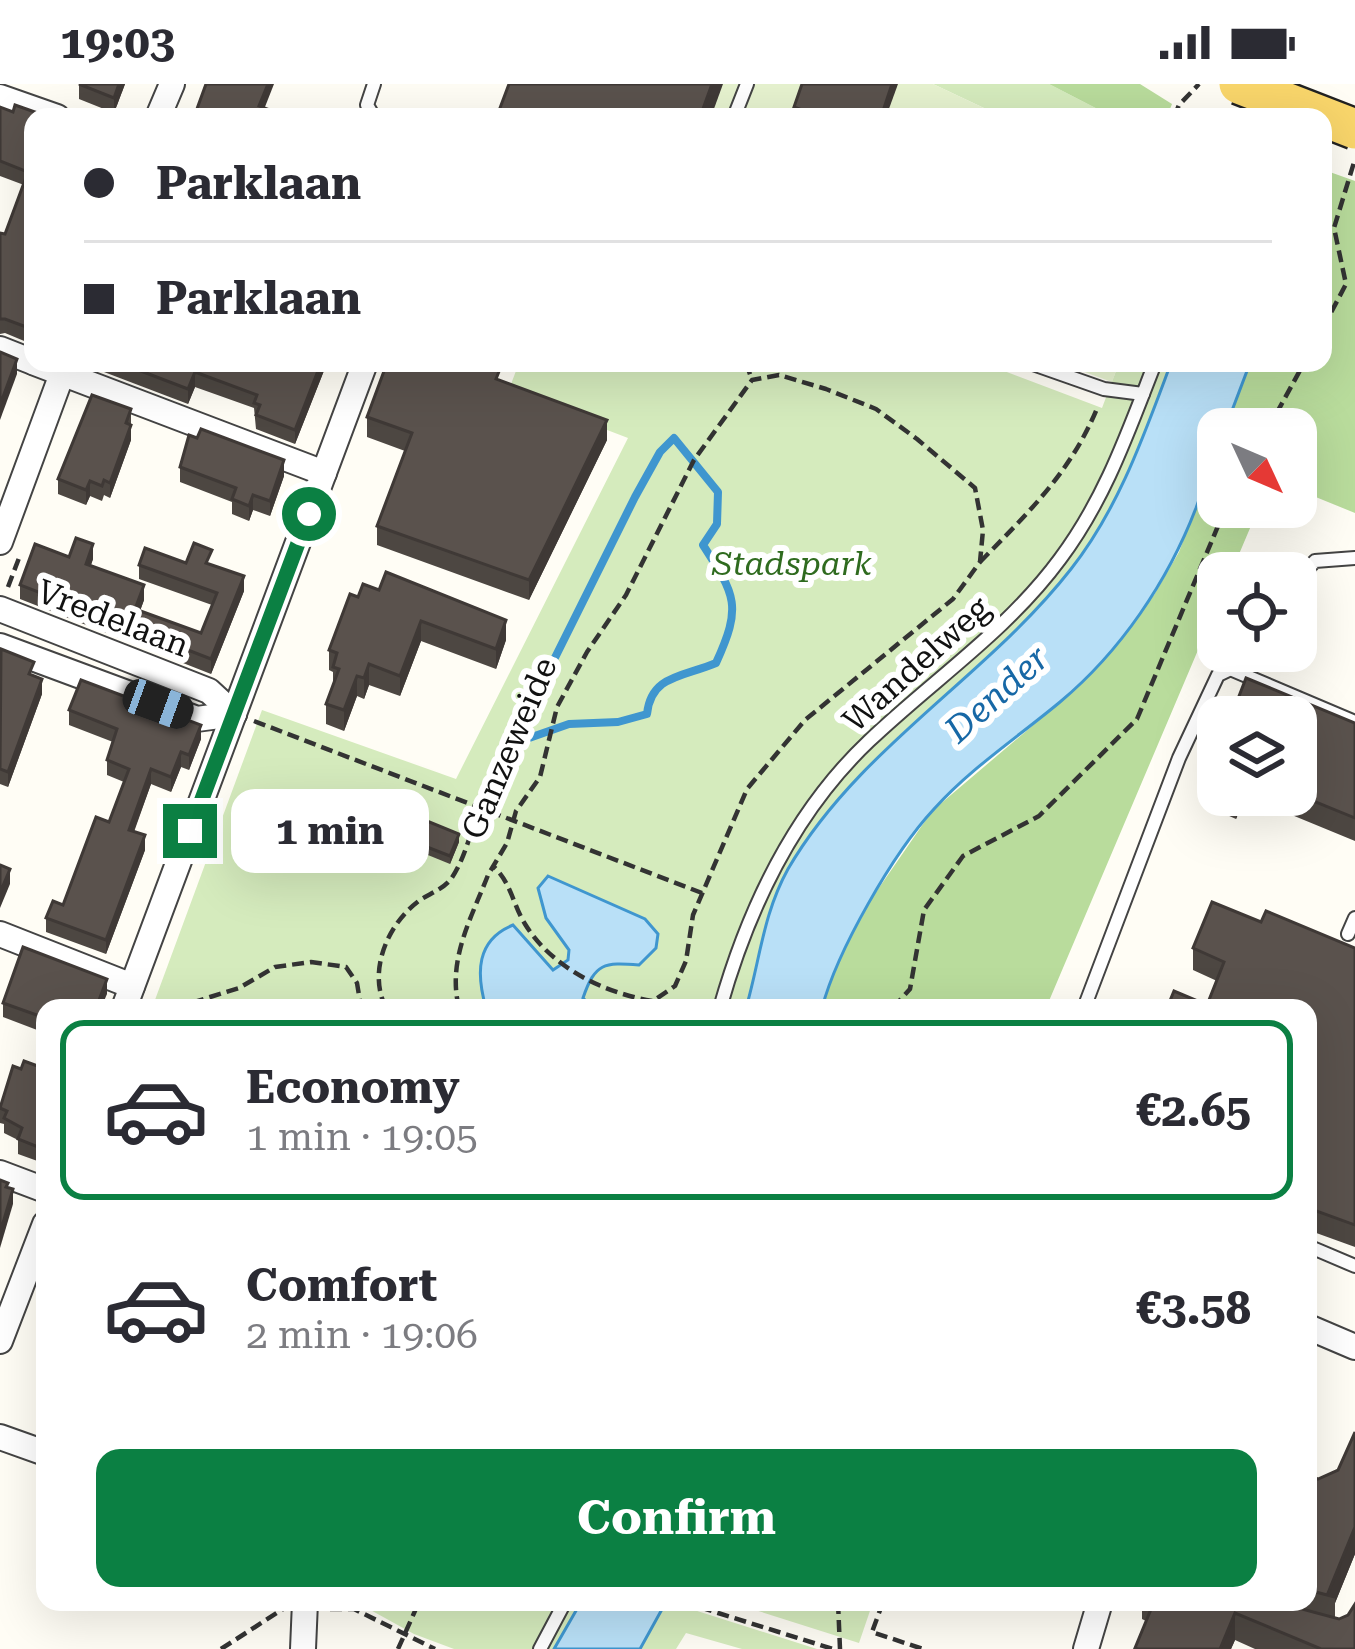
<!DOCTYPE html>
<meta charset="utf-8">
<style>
body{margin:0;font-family:"Roboto Serif",serif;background:#f2f2f3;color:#2b2b33;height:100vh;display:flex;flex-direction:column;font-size:45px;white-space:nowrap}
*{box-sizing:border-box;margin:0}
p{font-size:39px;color:#7c7c81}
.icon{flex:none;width:66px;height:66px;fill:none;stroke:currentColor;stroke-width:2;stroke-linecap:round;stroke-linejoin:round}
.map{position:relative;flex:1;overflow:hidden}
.side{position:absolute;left:36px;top:915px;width:1281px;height:612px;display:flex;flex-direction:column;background:#fff;border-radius:24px;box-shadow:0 12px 48px #0002}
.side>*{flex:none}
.top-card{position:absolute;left:24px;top:24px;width:1308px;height:264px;border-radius:24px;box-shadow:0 12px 48px #0002;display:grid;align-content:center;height:264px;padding:0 60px;background:#fff}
.needle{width:78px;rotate:134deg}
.controls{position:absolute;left:1197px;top:324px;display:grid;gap:24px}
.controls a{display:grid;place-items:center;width:120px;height:120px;border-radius:24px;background:#fff;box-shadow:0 12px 48px #0002;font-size:60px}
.end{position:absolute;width:54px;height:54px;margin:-27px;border:15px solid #0b8043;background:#fff;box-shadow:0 0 0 6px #fff}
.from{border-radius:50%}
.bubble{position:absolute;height:84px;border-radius:24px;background:#fff;box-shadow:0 12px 48px #0002;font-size:39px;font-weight:700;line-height:84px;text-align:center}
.car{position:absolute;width:36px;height:72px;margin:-36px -18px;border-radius:15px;box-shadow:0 0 9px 3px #0007;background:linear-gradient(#222 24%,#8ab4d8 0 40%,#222 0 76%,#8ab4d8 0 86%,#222 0)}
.top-card b{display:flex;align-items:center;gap:42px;height:114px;font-size:45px}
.top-card b+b{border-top:3px solid #e1e1e2}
.top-card i{width:30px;height:30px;background:#2b2b33}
ul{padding:21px 0 0;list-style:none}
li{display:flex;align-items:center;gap:36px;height:180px;margin:0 24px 18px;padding:0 36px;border:6px solid transparent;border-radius:24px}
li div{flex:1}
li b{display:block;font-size:45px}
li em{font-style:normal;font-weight:700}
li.current{border-color:#0b8043}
li>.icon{width:108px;height:108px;stroke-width:1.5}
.action{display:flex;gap:24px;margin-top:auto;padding:24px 60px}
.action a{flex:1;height:138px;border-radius:24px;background:#0b8043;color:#fff;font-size:48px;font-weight:700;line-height:138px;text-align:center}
.status{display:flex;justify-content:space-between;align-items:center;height:84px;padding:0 60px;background:#fff;direction:ltr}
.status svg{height:33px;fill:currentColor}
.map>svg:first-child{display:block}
.green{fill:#d5ebbd}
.forest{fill:#b9dc9c}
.pitch{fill:#e6f2cf}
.water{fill:#b9e0f7;stroke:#3f96cf;stroke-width:3}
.pier{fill:#fffdf5}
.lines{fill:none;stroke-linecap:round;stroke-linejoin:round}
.stream{stroke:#3f96cf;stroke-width:8}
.lane-casing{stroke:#444;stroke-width:16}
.street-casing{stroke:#444;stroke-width:28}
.path{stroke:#333;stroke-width:4.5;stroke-dasharray:12 6;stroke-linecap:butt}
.lane{stroke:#fff;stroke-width:12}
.street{stroke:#fff;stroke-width:24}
.primary-bridge-casing{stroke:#222;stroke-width:44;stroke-linecap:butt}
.primary-bridge{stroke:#f9d66b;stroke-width:39}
.wall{fill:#4d4742}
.shaded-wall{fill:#3f3936}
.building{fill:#5a524d;stroke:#3f3936;stroke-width:3}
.route{stroke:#0b8043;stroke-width:15}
.labels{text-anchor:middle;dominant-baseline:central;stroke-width:12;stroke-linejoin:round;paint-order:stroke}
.park-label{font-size:33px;font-style:italic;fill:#2f6b1f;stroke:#fff}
.street-label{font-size:33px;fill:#111;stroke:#fff}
.water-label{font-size:36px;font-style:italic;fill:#1768a6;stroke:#fff}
</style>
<div class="status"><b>19:03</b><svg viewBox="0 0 49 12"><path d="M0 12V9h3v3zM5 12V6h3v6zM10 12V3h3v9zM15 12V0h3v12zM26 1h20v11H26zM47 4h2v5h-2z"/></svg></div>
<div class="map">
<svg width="1355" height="1565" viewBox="0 0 1355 1565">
<rect width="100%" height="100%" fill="#fffdf5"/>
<g class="green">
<polygon points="933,0 1049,0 1113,33 1003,33"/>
<path d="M519,279H983L1102,324L1119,279H1171C1144,351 1119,423 1072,485C987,593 858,661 789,784C770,819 758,884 746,924H152L262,626L456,695L628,354L508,308Z"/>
<polygon points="356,1518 581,1518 554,1565 454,1565 414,1550"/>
<polygon points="666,1518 669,1518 817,1565 742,1565 686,1549 676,1565 640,1565"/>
<polygon points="730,1518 873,1518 859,1559"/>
</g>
<g class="forest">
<polygon points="1049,0 1140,0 1172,20 1170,25 1191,33 1113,33"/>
<polygon points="1327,87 1355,97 1355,429 1296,405 1296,345 1225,345 1250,279 1323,279 1323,96"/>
<polygon points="1218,364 1218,423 1259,423 1231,489 1218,489 1218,519 1046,924 822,924 831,890 872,814 932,727 1064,615 1154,511 1179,468"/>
</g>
<g class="pitch">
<polygon points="514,0 933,0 1003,33 502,33"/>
<polygon points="1060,279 1119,279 1112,298"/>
</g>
<g class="water">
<path d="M1171,279H1250L1225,345H1218C1218,373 1205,398 1196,424C1168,497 1121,567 1060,618C1018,653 971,684 934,725C893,769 837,867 822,924H746C760,876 763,830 788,785C859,663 986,594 1071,485C1119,424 1144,351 1171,279Z"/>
<path d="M548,792L645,835L658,850L656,864L639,881C604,878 595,879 583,914L593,924H486C476,889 476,856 513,841L553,886L568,876L569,866L546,834L538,804Z"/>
<polygon points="581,1518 666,1518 640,1565 554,1565"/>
</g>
<polygon class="pier" points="1277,0 1355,0 1355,46 1334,88 1323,84 1323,33 1260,33"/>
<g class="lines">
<path class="stream" d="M674,354L718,408L717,440L703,461C736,512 742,522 716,579C683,593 651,591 647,630L618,638L569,640L512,660L635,413L660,368Z"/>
<g class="lane-casing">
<g id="lane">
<polyline points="374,0 367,21 374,33"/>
<polyline points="734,33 747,0"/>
<polyline points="1247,33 1258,12"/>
<polyline points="1030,279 1104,305 1143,310"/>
<polyline points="1296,498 1315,477 1355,474"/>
<polyline points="1230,585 1355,638"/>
<polyline points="1348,850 1355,834"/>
<path d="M720,924C748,825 793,729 869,657C933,596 1007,547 1060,475C1105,415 1128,348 1155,279"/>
<polyline points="1084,924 1179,674 1218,591 1241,580 1249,567"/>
<polyline points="1308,1162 1355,1182"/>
<polyline points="540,1565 565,1518"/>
</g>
</g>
<g class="street-casing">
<g id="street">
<polyline points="0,13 57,33"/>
<polyline points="158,33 172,0"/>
<polyline points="0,265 33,278"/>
<polyline points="35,279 324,389"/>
<polyline points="0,458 66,279"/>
<polyline points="0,525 209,607 234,630"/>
<polyline points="0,562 197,635 234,630"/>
<polyline points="0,850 132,902"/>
<polyline points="124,924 365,279"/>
<polyline points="0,1089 45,1106"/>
<polyline points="1308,1243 1355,1263"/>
<polyline points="0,1257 45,1140"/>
<polyline points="0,1353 45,1369"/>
<polyline points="303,1565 305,1518"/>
<polyline points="1086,1565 1100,1518"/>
</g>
</g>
<g class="path">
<polyline points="1174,33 1179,21 1199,0"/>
<polyline points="1323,244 1346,200 1334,144 1355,75"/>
<polyline points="746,279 752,296"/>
<polyline points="1268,345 1304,279"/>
<path d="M980,478C1028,429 1072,387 1098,322"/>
<polyline points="8,503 19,474"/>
<polyline points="254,637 702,809"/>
<polyline points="175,924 239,904 275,883 311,878 346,883 357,899 361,923 366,924"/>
<path d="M386,924C367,887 388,839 420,816C431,809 443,805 451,795C465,775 471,747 479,724"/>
<path d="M459,924C447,876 471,835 488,791L507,759L516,727L540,693L557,623L587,568L626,511L694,376L752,296L779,291L826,305L876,325L917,355L975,404L983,446L980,478L953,515L805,636L747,705L693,831L686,877L675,902L653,917C604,909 552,884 525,840C513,821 511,798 493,782"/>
<polyline points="893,924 910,905 924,826 963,772 1039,732 1137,635 1226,423"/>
<polyline points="683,1518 833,1565"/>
<polyline points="838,1518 840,1565"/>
<polyline points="883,1518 872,1548 923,1565"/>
<polyline points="330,1525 354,1525 435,1565"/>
<polyline points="221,1565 283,1525"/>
<polyline points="398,1565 419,1518"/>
</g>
<use href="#lane" class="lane"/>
<use href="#street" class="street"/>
<g class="primary-bridge-casing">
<polyline id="primary-bridge" points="1239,0 1355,45"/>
</g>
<use href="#primary-bridge" class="primary-bridge"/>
</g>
<g class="wall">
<polygon points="79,0 125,0 114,29 79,15"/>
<polygon points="0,23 33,33 33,248 29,259 5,249 0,250 0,149 5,150 24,101 0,92"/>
<polygon points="794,23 886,33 794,33"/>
<polygon points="104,279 327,279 295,360 256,345 254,324 195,303 188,320 104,288"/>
<polygon points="500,296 607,356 529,516 377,461 377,442 405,367 367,353 367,333"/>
<polygon points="131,325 131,356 110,414 104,411 102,417 90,412 86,421 58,410 58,395"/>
<polygon points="180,383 284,392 270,432 253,426 249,437 232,430 232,418 180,398"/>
<polygon points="69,473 93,475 91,481 144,516 140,527 201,549 212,521 139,495 139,481 186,479 212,481 244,507 211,590 20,515 20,501"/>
<polygon points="350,510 506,556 496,585 421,557 400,612 369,601 364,615 357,612 344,647 326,640 326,620 333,601 333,588 329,586 329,566"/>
<polygon points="0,567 34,592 42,610 8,703 0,700"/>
<polygon points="69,626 201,655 189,686 181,683 171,708 151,700 134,748 145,766 106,870 46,848 46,834 63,821 109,738 124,698 107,691 107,676 113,658 69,641"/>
<polygon points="1355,639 1355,757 1246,712 1236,735 1218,727 1218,704 1218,711 1296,711"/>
<polygon points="1218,664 1218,700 1213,698 1213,676"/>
<polygon points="391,749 459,758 450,780 391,756"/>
<polygon points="1261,838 1355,864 1355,1163 1308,1146 1308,924 1217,897 1193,886 1193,864"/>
<polygon points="107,910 45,924 45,949 3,933 3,919"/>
<polygon points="45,979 43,1079 18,1070 18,1056 4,1049 4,1040 0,1039 0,1020 21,985 43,984"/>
<polygon points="45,1192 45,1241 38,1239 38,1210"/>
<polygon points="1355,1348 1355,1470 1335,1519 1335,1534 1355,1565 1255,1565 1235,1556 1231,1565 1135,1565 1146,1537 1142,1535 1142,1518 1308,1518 1308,1403 1318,1395 1338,1386"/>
</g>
<g class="shaded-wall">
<polygon points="119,0 125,0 114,29 114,14"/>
<polygon points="268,0 274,0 261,33 259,22"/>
<polygon points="712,0 723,0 711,33 700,33"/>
<polygon points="892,0 898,0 886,33 881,33"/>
<polygon points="33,233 33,248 29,259 29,244"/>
<polygon points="17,275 17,290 0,336 0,321"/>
<polygon points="321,279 327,279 295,360 295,346"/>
<polygon points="195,288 195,303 188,320 188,305"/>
<polygon points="607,336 607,356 529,516 529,496"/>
<polygon points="131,341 131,356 110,414 110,399"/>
<polygon points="284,376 284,392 270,432 270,417"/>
<polygon points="90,397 90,412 86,421 86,406"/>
<polygon points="253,411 253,426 249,437 249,422"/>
<polygon points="93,460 93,475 86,494 86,480"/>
<polygon points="244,492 244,507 211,590 211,575"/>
<polygon points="144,501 144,516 135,540 135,525"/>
<polygon points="506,536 506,556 496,585 496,565"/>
<polygon points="421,537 421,557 400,612 400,592"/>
<polygon points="369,580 369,601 364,615 364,594"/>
<polygon points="357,592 357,612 344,647 344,626"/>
<polygon points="42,595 42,610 8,703 8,688"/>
<polygon points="201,641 201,655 189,686 189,671"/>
<polygon points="181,668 181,683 171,708 171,693"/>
<polygon points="151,685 151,700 129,760 129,746"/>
<polygon points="1237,711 1246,711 1236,735 1236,713"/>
<polygon points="459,750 459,758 450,780 450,772"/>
<polygon points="145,751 145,766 106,870 106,856"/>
<polygon points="10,785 10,800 0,824 0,809"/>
<polygon points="107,895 107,910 101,924 96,924"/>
<polygon points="13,1105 13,1120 0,1164 0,1149"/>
<polygon points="1355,1443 1355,1470 1335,1519 1335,1513 1328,1511"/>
<polygon points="1235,1529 1235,1556 1231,1565 1220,1565"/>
</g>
<g class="building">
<polygon points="79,0 119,0 114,14"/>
<polygon points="206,0 268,0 259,22 288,33 194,33"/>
<polygon points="509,0 712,0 700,33 499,33 497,32"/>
<polygon points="802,0 892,0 881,33 820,33 794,23"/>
<polygon points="15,21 49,33 33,33 33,233 29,244 5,235 0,235 0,149 5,150 28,88 0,77 0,23 13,28"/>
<polygon points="0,268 17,275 0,321"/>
<polygon points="120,279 321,279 295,346 256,331 260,321 254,319 257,311 195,288 188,305"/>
<polygon points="387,279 482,279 500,285 496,295 607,336 529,496 377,442 412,349 367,333"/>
<polygon points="92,311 131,325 126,339 131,341 110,399 104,396 102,402 90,397 86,406 58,395"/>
<polygon points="201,345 284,376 270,417 253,411 249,422 232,415 236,404 180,383 189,351 197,354"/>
<polygon points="76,454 93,460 86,480 144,501 135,525 201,549 217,509 139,481 145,464 186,479 194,459 212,466 206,479 244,492 211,575 20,501 35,460 69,473"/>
<polygon points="386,488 506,536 496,565 421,537 400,592 369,580 364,594 357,592 344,626 326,620 339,585 333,583 337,569 329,566 350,510 358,513 363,500 379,506"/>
<polygon points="1,565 34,578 29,590 42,595 8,688 0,685"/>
<polygon points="1246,594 1355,639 1355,734 1296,710 1296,633 1231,633"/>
<polygon points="81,596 201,641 189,671 181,668 171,693 151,685 129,746 145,751 106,856 46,834 53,817 63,821 96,733 109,738 129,685 107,676 117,645 69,626"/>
<polygon points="400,726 459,750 450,772 391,749"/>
<polygon points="0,781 10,785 0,809"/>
<polygon points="1212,818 1261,838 1266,827 1355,864 1355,1141 1308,1124 1308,1106 1310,1101 1308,1100 1308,924 1167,924 1174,907 1207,921 1224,878 1193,864"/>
<polygon points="23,863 107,895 96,924 45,924 45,934 3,919"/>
<polygon points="24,977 43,984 45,979 45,1060 43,1065 18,1055 22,1044 4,1034 7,1027 0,1024 13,982 21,985"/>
<polygon points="0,1096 8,1099 6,1103 13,1105 0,1149"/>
<polygon points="45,1192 45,1213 38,1210"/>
<polygon points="1355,1348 1355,1443 1328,1509 1335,1513 1308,1506 1308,1403 1312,1392 1318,1395 1338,1386"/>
<polygon points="1154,1518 1276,1518 1339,1535 1348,1531 1355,1520 1355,1565 1321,1565 1235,1529 1220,1565 1138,1565 1135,1564"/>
</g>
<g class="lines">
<polyline class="route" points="190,747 309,430"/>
</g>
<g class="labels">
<g class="park-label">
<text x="792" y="479">Stadspark</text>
</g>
<g class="street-label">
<text transform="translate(113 534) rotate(21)">Vredelaan</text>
<text transform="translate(916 580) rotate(-42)">Wandelweg</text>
<text transform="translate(509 664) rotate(-67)">Ganzeweide</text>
</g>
<g class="water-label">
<text transform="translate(997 610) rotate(-42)">Dender</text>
</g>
</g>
</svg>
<div class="controls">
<a><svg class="needle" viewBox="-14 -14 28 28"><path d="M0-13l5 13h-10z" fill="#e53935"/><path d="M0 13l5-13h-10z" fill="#7c7c81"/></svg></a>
<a><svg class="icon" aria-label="locate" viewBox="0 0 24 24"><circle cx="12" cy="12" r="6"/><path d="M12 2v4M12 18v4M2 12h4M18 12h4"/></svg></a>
<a><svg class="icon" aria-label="layers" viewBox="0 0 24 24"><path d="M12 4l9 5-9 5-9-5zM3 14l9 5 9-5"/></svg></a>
</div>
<i class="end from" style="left:309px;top:430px"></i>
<i class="end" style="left:190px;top:747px"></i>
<div class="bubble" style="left:231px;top:705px;width:198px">1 min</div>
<i class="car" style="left:158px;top:620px;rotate:110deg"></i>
<div class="top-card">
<b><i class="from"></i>Parklaan</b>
<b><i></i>Parklaan</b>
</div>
<section class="side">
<ul>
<li class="current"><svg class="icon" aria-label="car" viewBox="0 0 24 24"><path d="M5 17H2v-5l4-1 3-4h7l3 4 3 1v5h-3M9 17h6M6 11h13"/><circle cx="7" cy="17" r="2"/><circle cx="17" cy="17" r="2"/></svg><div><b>Economy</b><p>1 min · 19:05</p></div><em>€2.65</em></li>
<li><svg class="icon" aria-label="car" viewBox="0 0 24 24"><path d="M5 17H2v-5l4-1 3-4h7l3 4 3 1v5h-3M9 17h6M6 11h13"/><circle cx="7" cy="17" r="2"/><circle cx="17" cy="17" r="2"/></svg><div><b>Comfort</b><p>2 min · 19:06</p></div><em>€3.58</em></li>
</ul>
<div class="action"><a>Confirm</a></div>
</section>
</div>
